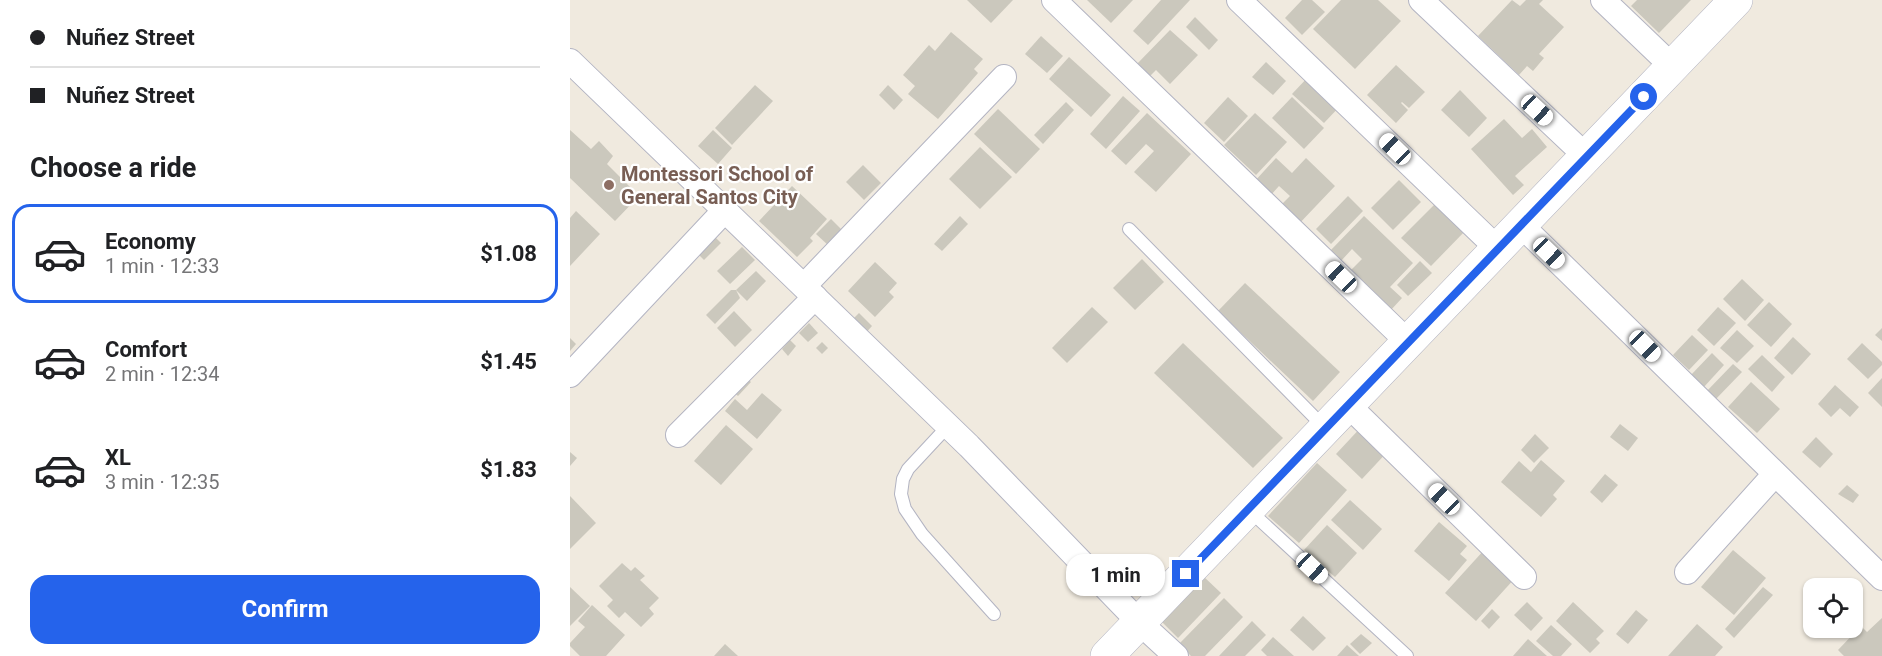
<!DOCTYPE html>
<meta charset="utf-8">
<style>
body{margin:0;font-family:Roboto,sans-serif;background:#f6f6f6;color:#202124;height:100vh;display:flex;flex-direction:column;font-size:22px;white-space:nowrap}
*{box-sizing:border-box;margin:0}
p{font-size:20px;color:#757577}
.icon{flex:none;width:33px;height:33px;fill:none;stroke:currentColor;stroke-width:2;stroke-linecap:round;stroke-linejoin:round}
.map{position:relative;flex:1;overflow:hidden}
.panel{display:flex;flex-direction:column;background:#fff;width:570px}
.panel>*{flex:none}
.top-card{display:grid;align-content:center;height:132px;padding:0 30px;background:#fff}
.fabs{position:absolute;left:1233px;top:578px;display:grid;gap:12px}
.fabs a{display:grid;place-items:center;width:60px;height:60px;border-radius:12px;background:#fff;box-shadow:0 2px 4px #0004;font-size:30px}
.end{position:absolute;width:27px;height:27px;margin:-14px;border:8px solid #2563eb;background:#fff;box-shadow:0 0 0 3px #fff}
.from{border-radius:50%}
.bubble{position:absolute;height:42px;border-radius:18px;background:#fff;box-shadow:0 2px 4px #0004;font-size:20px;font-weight:700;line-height:42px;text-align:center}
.car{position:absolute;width:18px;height:36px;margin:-18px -9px;border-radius:8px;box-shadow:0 0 4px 2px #0007;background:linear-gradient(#fff 24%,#345 0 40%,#fff 0 76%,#345 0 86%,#fff 0)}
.top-card b{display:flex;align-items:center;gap:21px;height:57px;font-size:22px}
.top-card b+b{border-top:2px solid #e0e0e0}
.top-card i{width:15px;height:15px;background:#202124}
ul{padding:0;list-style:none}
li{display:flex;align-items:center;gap:18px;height:99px;margin:0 12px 9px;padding:0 18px;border:3px solid transparent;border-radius:18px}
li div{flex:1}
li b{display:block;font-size:22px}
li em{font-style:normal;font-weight:700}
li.current{border-color:#2563eb}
li>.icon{width:54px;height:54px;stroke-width:1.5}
h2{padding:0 30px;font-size:27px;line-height:72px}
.button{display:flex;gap:12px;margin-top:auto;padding:12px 30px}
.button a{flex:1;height:69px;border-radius:18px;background:#2563eb;color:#fff;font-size:24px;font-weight:700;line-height:69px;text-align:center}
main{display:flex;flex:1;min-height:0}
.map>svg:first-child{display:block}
.building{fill:#cbc8bd}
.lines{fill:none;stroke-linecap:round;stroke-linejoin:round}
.lane-casing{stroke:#b3b4c2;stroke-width:14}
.street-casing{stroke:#b3b4c2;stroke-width:26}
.secondary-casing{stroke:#b3b4c2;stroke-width:34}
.lane{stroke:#fff;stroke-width:12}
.street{stroke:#fff;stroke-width:24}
.secondary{stroke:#fff;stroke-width:33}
.route{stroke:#2563eb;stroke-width:8}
.education-dot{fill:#8d6e63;stroke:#fff;stroke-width:2}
.labels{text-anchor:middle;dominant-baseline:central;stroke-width:4.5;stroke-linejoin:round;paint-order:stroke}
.education-label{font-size:20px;font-weight:bold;fill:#785e54;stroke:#fff;text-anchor:start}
</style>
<main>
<section class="panel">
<div class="top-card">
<b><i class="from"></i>Nuñez Street</b>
<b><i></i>Nuñez Street</b>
</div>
<h2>Choose a ride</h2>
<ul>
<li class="current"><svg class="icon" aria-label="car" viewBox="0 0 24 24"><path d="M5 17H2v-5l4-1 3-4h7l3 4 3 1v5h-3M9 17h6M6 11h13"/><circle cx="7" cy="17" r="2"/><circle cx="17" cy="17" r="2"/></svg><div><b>Economy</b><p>1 min · 12:33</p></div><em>$1.08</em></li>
<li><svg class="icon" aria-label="car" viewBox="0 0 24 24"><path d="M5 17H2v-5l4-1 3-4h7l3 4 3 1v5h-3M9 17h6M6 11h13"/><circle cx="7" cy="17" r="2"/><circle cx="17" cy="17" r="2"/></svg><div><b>Comfort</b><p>2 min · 12:34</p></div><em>$1.45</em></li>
<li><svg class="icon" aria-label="car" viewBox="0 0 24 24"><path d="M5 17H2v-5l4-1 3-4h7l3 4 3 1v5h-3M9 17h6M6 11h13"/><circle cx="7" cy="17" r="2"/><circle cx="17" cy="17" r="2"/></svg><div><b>XL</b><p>3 min · 12:35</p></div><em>$1.83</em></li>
</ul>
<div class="button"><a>Confirm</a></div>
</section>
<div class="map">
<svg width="1312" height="656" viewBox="0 0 1312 656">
<rect width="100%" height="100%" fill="#f0eadf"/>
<g class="building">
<polygon points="397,0 443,0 421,23"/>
<polygon points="517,0 563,0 541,23"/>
<polygon points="591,0 620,0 578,45 563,31"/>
<polygon points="732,0 742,0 755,12 732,35 715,18"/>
<polygon points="771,0 808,0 831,21 785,69 743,29"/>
<polygon points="942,0 950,6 956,0 973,0 969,4 994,27 969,54 974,58 963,71 957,66 949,75 908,36"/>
<polygon points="1067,0 1121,0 1089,33 1061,6"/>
<polygon points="625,17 648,40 639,50 616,27"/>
<polygon points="600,30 628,55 600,84 586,70 579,77 566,65"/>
<polygon points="381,32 413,59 404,69 408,73 368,119 338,94 345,86 333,75 359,45 365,51"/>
<polygon points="471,36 493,56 477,73 455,54"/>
<polygon points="499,57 541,95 521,117 479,79"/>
<polygon points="696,62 716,81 703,95 682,77"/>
<polygon points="826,65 855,92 839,108 832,102 831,103 838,110 826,123 797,95"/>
<polygon points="740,75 772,104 754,123 722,94"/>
<polygon points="185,85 203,101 162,145 145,128"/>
<polygon points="318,85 333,100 324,110 309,95"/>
<polygon points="890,90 917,118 899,137 871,110"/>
<polygon points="553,96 570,111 536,149 520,134"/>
<polygon points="658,97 678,116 654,142 634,123"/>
<polygon points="722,97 754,128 734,149 702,118"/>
<polygon points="496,102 504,110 473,144 464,135"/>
<polygon points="428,109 470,149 446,174 404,134"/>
<polygon points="577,113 621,154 586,192 564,172 584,151 576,144 556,165 541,151"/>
<polygon points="685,113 717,142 686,175 654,145"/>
<polygon points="934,119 952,138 962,129 977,147 945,176 954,185 943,195 901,149"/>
<polygon points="0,130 21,149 29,141 43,156 37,164 69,196 45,221 0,178"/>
<polygon points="143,130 162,148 148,164 128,146"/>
<polygon points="410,147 442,177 410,209 379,179"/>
<polygon points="706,158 722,173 736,158 765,186 726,227 707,209 720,196 709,186 699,197 684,182"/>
<polygon points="293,165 311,183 294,200 276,182"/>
<polygon points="829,180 851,202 823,230 801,208"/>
<polygon points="222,186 257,219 240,238 243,241 227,257 189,221"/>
<polygon points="778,196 793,211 761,244 746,229"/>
<polygon points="868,201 897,229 861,266 831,238"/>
<polygon points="6,211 30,234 0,266 0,218"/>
<polygon points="390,216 398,224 372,251 364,244"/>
<polygon points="794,216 843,263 820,287 832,298 820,311 779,272 792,259 782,249 771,261 760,251"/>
<polygon points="261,219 273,231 259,246 246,234"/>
<polygon points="140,232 151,243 134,260 123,249"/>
<polygon points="172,247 185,260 160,284 147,271"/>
<polygon points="572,259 594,282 565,310 543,288"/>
<polygon points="850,261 862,273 838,296 827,285"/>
<polygon points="305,262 327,283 319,292 324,297 305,317 278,291"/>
<polygon points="186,271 196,281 177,301 166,290 170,298 145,324 136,315 161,290 166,290"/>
<polygon points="1172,279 1194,300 1175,321 1153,299"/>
<polygon points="675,283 770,372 743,401 648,311"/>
<polygon points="1199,302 1222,324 1201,347 1177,325"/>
<polygon points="522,307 538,322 497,363 482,348"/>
<polygon points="1148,307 1166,323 1144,346 1127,330"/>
<polygon points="164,311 182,330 165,347 147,328"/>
<polygon points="289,313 302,326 294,335 280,322"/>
<polygon points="239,323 248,333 238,342 229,333"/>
<polygon points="1312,328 1312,341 1305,335"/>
<polygon points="1167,330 1184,346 1167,363 1150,348"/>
<polygon points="1122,335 1138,350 1119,370 1103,355"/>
<polygon points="1223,337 1241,354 1222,375 1204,358"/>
<polygon points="0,338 6,344 0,351"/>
<polygon points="220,340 226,346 218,356 212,349"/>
<polygon points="252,342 258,348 252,354 246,348"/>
<polygon points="613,343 713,438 683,468 584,373"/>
<polygon points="1292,343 1312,362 1312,365 1298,379 1277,359"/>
<polygon points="1142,353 1154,365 1133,388 1120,376"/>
<polygon points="1192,355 1215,377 1202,392 1178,369"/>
<polygon points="1163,364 1172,372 1144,401 1135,393"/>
<polygon points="174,376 181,382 168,396 161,390"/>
<polygon points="1312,378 1312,407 1298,393"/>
<polygon points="1181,382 1210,409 1187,433 1158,407"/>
<polygon points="1265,385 1289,407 1280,417 1270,408 1261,417 1248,404"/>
<polygon points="192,393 212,410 187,439 155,411 165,399 177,410"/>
<polygon points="795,423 821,448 792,479 766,454"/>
<polygon points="1050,424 1068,438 1058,451 1040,437"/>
<polygon points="156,425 183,449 151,485 124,461"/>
<polygon points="965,434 979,448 964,463 951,450"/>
<polygon points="1246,437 1263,454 1250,468 1232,452"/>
<polygon points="0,452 7,458 0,466"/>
<polygon points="971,460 995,481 983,495 987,499 971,517 931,482 949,461 961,472"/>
<polygon points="747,463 777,490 729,543 698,516"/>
<polygon points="1035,474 1048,485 1032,503 1020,492"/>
<polygon points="1277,485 1289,495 1283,503 1268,494"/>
<polygon points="0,496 26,523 0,549"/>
<polygon points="780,500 812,529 793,550 761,520"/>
<polygon points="869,522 897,546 890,554 897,560 879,581 844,551"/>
<polygon points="757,525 787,553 765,577 734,550"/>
<polygon points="915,549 946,577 906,621 875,593"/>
<polygon points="1163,550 1196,578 1164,615 1131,587"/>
<polygon points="52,563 61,571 65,567 75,576 70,580 89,598 79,608 84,614 71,627 55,612 49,618 37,606 43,600 29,586"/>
<polygon points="633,576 651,593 608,638 590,620"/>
<polygon points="0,587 20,606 0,626"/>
<polygon points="1193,587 1203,595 1164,638 1155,629"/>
<polygon points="654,598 673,617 635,656 621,656 609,644"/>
<polygon points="957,602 973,618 961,631 944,615"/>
<polygon points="1003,602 1034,631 1026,639 1030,643 1020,653 986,621"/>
<polygon points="22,605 55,635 36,656 10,656 0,646 0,643 15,627 8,621"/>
<polygon points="922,609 930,617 919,629 911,621"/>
<polygon points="1066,610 1078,620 1058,644 1046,634"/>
<polygon points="733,616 756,638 743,651 720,630"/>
<polygon points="1312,618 1312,656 1274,656 1268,650 1291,626 1297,632"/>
<polygon points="682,621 696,635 675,656 649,656"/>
<polygon points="1127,624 1153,647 1145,656 1098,656"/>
<polygon points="981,625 1002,644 991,656 983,656 966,641"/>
<polygon points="791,634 802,643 790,654 780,644"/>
<polygon points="703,637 724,656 697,656 691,650"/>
<polygon points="958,639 977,656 943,656"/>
<polygon points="155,644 168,656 144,656"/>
<polygon points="777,645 789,656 767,656"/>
</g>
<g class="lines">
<g class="lane-casing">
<g id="lane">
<polyline points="559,229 755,428"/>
<polyline points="378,426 338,469 333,479 331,494 335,509 352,534 424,614"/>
<polyline points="679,510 837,656"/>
</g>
</g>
<g class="street-casing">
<g id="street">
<polyline points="484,0 838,342"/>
<polyline points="669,0 928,249"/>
<polyline points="851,0 1017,157"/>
<polyline points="1033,0 1103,67"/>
<polyline points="0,61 399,446 570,623 606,656"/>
<polyline points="951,225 1312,578"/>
<polyline points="234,286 434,77"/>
<polyline points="0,375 155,210"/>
<polyline points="778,405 954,577"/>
<polyline points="108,435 245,297"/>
<polyline points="1117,572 1205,474"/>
</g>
</g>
<g class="secondary-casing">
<polyline id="secondary" points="537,656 1166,0"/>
</g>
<use href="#lane" class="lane"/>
<use href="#street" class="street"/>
<use href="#secondary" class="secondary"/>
</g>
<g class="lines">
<polyline class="route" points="616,574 1074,97"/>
</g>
<circle class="education-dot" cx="39" cy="185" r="6"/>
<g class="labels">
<g class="education-label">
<text x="51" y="174">Montessori School of<tspan x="51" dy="23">General Santos City</tspan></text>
</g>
</g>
</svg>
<div class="fabs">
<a><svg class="icon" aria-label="locate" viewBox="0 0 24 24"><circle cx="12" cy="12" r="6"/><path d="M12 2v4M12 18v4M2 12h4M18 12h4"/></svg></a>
</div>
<i class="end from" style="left:1074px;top:97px"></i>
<i class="end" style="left:616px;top:574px"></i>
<div class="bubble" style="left:496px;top:554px;width:99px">1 min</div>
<i class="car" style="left:967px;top:110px;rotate:133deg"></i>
<i class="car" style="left:825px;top:149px;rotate:314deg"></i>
<i class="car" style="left:979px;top:253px;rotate:134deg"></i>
<i class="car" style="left:771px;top:277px;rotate:314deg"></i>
<i class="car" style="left:1075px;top:346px;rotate:135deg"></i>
<i class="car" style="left:874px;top:499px;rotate:314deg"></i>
<i class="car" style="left:742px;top:568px;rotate:133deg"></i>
</div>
</main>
